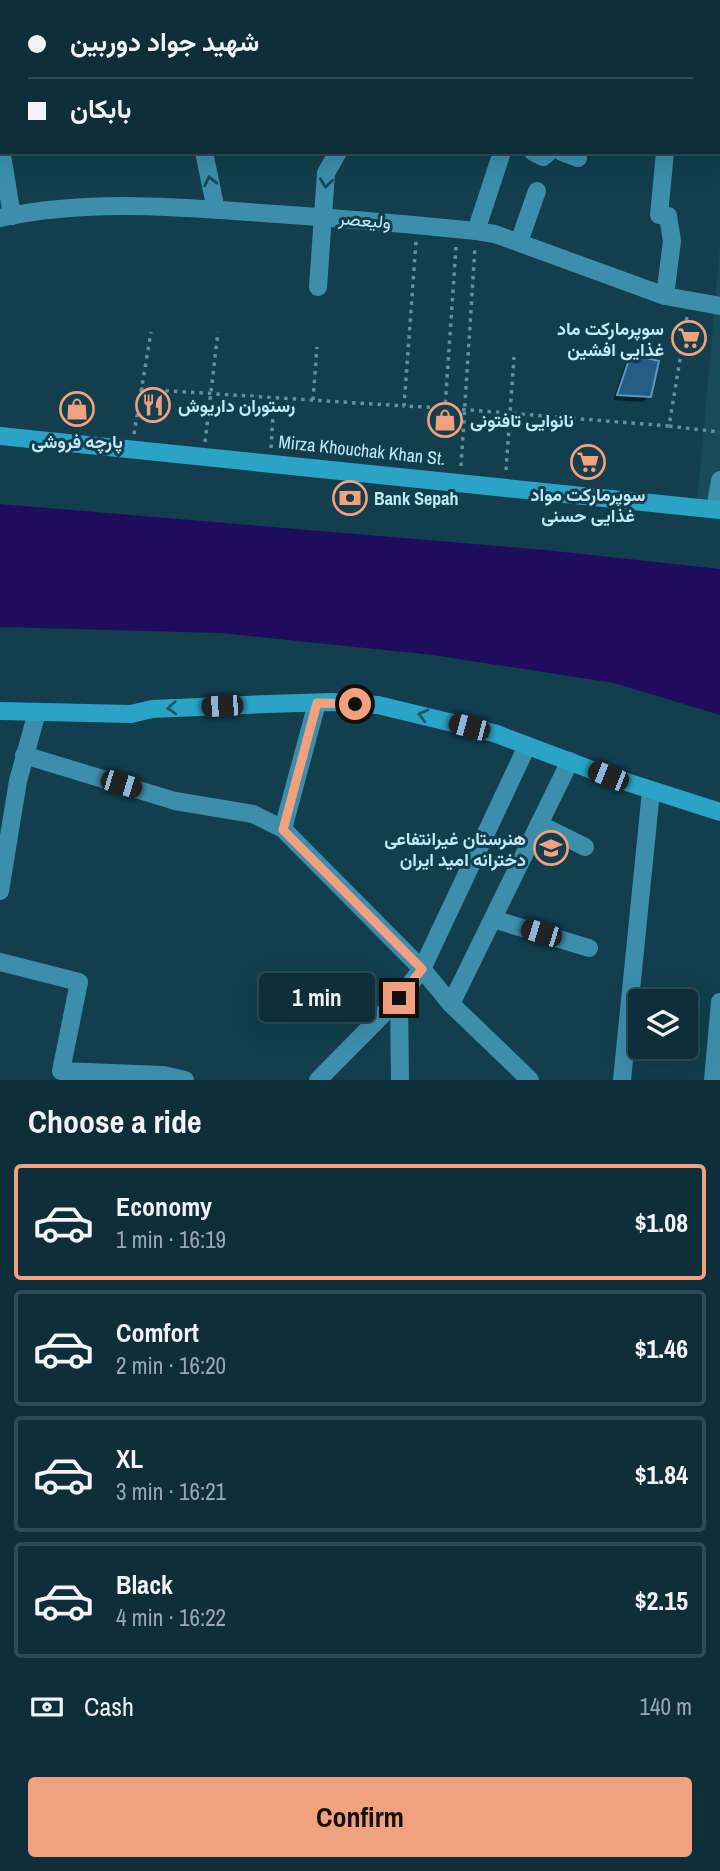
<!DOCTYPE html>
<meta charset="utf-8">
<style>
body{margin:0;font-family:"Archivo Narrow",Vazirmatn,sans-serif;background:#1c3a45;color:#f1f3f6;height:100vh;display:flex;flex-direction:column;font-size:26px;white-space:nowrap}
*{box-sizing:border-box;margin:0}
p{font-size:23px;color:#9ba8af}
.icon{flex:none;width:38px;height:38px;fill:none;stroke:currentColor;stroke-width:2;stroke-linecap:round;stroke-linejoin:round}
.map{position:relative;height:1080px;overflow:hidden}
.panel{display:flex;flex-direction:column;background:#0e2e3a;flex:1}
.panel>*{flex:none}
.guide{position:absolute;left:0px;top:0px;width:721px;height:154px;box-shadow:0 7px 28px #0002,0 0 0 2px #2e4a54;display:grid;align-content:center;height:154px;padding:0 28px;background:#0e2e3a}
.fabs{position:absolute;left:628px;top:989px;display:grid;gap:14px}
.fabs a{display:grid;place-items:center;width:70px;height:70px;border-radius:7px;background:#0e2e3a;box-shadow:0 7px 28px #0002,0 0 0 2px #2e4a54;font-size:35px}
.end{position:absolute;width:32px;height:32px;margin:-16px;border:9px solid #f2a17e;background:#111;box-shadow:0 0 0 4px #111}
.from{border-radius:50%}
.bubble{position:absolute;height:49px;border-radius:7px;background:#0e2e3a;box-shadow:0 7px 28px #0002,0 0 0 2px #2e4a54;font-size:23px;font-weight:700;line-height:49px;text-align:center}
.car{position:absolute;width:21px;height:42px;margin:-21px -10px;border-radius:9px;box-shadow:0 0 5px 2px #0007;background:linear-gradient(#222 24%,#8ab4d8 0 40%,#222 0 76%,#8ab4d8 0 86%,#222 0)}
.guide b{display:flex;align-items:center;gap:24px;height:66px;font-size:26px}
.guide b+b{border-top:2px solid #2e4a54}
.guide i{width:18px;height:18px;background:#f1f3f6}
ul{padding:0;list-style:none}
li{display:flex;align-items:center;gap:21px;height:116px;margin:0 14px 10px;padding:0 14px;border:4px solid #2e4a54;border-radius:7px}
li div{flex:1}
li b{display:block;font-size:26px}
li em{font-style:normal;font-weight:700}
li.on{border-color:#f2a17e}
li>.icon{width:63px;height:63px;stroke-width:1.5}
h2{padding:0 28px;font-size:32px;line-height:84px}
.pay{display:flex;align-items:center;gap:18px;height:77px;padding:0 28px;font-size:26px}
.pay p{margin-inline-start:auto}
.action{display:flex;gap:14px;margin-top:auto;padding:14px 28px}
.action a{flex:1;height:80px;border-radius:7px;background:#f2a17e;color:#111;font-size:28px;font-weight:700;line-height:80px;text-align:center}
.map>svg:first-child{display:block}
.built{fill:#184a5a}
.water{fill:#200c5c}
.shadow{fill:#0007}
.building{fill:#255d86;stroke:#5e96c2;stroke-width:2}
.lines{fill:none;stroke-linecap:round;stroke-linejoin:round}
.path{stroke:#668f9e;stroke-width:3.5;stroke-dasharray:3.5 5;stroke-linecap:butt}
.minor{stroke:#3c8eaa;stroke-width:18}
.major{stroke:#2aa3c7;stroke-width:18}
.oneway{stroke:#184a5b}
.oneway2{stroke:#18576c}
.route{stroke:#f2a17e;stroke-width:9}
.labels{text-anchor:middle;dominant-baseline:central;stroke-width:6;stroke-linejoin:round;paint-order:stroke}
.street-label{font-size:18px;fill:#c3e9f8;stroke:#123e4d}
.poi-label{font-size:18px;font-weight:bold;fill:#c3e9f8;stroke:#123e4d;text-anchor:start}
</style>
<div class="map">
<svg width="720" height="1080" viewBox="0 0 720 1080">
<rect width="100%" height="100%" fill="#123e4d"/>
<polygon class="built" points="720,246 720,506 697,504"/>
<polygon class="water" points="0,504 545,550 720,569 720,715 614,683 433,655 221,633 0,627"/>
<g class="shadow">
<polygon points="720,4 720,44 719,44"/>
<polygon points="632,356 649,396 643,402 613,400 626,362"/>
</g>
<g class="building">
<polygon points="590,0 644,0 648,2 589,2"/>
<polygon points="705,0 705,2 672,1 683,0"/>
<polygon points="631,354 659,361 651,397 617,395"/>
</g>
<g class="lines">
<g class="path">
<polyline points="416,242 404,406 445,408"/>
<polyline points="456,247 445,408 669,426"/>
<polyline points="687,317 669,426 720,432"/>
<polyline points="140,389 404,406"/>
<polyline points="313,400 317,347"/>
<polyline points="134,434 151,332"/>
<polyline points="205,442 218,332"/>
<polyline points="271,448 274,398"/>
<polyline points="461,466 475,247"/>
<polyline points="506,470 514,357"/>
</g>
<g class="minor">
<polyline points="80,0 81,2"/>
<polyline points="142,0 143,2"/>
<polyline points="93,2 97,0"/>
<polyline points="416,2 417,0"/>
<polyline points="0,143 12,216"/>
<polyline points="204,152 216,210"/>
<polyline points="533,152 543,157 549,152"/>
<polyline points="562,152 578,158"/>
<polyline points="665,152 659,215 668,216 672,241 665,296"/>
<path d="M0,218C82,200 165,206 248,212C324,217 400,223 476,231L495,234L665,296L720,306"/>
<polyline points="476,231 502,152"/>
<polyline points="519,242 537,191"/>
<polyline points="318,287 326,173 338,152"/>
<polyline points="715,509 720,480"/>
<polyline points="24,755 175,801 253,814 283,829 422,969 451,1004 530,1080"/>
<polyline points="539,824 585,847"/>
<polyline points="283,829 317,703"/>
<polyline points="0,891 18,781 37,712"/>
<polyline points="493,919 589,948"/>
<polyline points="0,962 79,982 61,1071 163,1075 185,1080"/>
<polyline points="399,998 400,1080"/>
<polyline points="451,1004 570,761"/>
<polyline points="318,1080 399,998 422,969 527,746"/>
<polyline points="622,1080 651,791"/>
<polyline points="713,1080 720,1002"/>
</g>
<g class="major">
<polyline points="0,436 720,510"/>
<polyline points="0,711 131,714 152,709 268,704 332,702 378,705 494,733 608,776 720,812"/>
</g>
</g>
<defs><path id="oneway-chevron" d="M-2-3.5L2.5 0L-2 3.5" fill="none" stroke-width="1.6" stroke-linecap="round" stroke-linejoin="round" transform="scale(1.75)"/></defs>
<g class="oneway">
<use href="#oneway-chevron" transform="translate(210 181) rotate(-102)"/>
<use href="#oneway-chevron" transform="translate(326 183) rotate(97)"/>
</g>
<g class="oneway2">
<use href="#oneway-chevron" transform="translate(172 708) rotate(177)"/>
<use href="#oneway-chevron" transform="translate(423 715) rotate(-166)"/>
</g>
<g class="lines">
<polyline class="route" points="355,704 317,703 283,830 422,969 399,998"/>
</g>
<defs>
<g id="supermarket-ring" transform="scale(1.75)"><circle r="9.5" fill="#123e4d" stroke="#f2a17e" stroke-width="1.5"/><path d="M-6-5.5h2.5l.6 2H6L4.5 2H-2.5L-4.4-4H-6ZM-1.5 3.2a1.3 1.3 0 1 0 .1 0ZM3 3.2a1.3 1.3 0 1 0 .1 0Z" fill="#f2a17e"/></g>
<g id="restaurant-ring" transform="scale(1.75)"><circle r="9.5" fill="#123e4d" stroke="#f2a17e" stroke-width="1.5"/><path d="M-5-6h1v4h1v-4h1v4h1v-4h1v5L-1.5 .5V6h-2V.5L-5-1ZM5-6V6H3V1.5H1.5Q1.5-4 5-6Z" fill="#f2a17e"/></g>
<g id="shop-ring" transform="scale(1.75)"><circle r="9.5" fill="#123e4d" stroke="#f2a17e" stroke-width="1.5"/><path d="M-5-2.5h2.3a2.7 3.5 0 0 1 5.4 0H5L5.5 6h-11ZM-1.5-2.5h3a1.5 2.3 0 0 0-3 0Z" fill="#f2a17e"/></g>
<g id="bank-ring" transform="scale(1.75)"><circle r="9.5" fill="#123e4d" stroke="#f2a17e" stroke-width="1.5"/><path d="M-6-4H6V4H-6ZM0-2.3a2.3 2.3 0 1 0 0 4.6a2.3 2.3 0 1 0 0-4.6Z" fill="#f2a17e"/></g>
<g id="school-ring" transform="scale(1.75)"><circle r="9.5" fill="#123e4d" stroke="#f2a17e" stroke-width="1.5"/><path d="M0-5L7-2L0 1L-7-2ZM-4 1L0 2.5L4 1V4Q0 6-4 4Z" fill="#f2a17e"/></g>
</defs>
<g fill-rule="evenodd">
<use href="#supermarket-ring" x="689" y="338"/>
<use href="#restaurant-ring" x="153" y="405"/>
<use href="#shop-ring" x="77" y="409"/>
<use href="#shop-ring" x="445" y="420"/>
<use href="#supermarket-ring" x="588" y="462"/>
<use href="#bank-ring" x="350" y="498"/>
<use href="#school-ring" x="551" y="848"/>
</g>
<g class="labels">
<g class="street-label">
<text transform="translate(365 220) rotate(5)">ولیعصر</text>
<text transform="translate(362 450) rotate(6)">Mirza Khouchak Khan St.</text>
</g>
<g class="poi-label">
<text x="664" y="328" text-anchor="end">سوپرمارکت ماد<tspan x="664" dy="21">غذایی افشین</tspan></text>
<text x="178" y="405">رستوران داریوش</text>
<text x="470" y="420">نانوایی تافتونی</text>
<text x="77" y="441" text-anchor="middle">پارچه فروشی</text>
<text x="588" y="494" text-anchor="middle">سوپرمارکت مواد<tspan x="588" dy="21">غذایی حسنی</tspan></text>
<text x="374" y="498">Bank Sepah</text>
<text x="526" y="838" text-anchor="end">هنرستان غیرانتفاعی<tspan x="526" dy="21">دخترانه امید ایران</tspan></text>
</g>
</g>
</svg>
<div class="fabs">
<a><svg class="icon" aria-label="layers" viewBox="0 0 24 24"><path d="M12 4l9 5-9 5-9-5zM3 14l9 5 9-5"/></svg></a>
</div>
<i class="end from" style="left:355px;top:704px"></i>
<i class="end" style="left:399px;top:998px"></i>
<div class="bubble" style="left:259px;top:973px;width:116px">1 min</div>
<i class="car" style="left:222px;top:706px;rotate:267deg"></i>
<i class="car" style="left:469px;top:727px;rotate:285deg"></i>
<i class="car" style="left:608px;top:776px;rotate:292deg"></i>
<i class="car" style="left:121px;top:784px;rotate:107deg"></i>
<i class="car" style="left:541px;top:933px;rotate:287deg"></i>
<div class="guide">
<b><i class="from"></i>شهید جواد دوربین</b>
<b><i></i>بابکان</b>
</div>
</div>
<section class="panel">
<h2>Choose a ride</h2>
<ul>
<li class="on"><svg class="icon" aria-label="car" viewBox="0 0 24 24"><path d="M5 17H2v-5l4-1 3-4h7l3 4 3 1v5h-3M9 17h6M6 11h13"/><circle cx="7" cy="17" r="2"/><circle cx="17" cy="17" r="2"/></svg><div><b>Economy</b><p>1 min · 16:19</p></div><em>$1.08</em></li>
<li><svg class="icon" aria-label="car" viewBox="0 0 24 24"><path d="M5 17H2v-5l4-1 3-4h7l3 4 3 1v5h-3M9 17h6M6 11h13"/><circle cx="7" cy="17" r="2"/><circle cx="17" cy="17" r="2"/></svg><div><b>Comfort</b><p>2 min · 16:20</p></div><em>$1.46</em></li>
<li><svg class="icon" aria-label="car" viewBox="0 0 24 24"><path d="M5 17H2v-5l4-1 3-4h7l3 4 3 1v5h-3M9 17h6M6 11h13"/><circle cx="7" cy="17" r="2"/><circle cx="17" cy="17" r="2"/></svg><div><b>XL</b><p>3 min · 16:21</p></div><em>$1.84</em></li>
<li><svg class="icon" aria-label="car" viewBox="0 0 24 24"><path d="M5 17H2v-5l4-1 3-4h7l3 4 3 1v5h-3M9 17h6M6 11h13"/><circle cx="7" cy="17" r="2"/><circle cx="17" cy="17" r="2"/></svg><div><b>Black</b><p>4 min · 16:22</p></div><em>$2.15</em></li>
</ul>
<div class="pay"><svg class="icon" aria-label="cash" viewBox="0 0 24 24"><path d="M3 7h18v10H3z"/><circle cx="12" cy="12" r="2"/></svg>Cash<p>140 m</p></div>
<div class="action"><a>Confirm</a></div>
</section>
